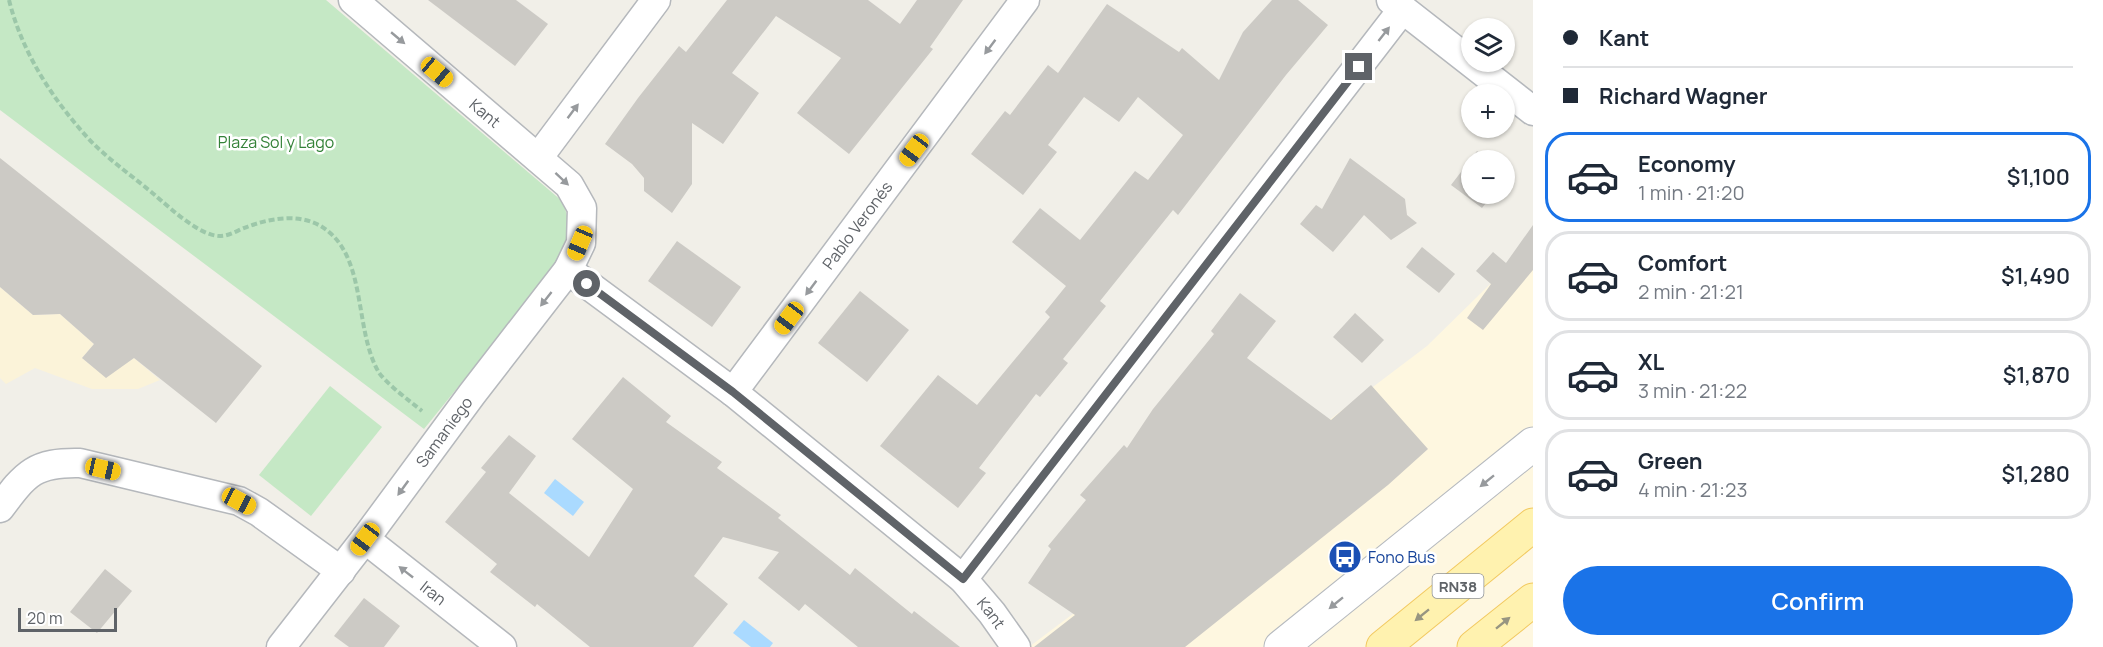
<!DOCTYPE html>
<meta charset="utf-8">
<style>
body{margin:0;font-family:Manrope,sans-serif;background:#f6f6f7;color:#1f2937;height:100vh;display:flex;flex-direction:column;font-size:22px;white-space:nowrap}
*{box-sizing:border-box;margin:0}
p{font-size:20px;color:#747a83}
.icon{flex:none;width:33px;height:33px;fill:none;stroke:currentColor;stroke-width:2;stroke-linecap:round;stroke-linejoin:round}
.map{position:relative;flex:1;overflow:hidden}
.side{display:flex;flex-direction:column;background:#fff;width:570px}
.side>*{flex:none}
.banner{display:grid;align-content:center;height:132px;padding:0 30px;background:#fff}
.fabs{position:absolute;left:1461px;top:18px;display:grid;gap:12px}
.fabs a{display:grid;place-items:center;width:54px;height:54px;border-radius:50%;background:#fff;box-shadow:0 2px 4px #0004;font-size:30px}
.scale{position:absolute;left:18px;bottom:15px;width:99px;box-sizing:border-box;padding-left:6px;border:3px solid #5f6368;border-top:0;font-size:16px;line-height:21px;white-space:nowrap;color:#5f6368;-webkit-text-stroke:4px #fff;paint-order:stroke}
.end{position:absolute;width:27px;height:27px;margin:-14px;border:8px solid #5f6368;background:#fff;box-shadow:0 0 0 3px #fff}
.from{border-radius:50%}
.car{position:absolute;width:18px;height:36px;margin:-18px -9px;border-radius:8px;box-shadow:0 0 4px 2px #0007;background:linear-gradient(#f5c518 24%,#345 0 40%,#f5c518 0 76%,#345 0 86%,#f5c518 0)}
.banner b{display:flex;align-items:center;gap:21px;height:57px;font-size:22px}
.banner b+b{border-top:2px solid #e0e1e3}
.banner i{width:15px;height:15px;background:#1f2937}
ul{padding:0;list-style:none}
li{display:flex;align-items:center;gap:18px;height:90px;margin:0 12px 9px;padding:0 18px;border:3px solid #e0e1e3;border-radius:24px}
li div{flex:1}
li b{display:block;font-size:22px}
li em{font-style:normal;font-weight:600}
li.active{border-color:#1a73e8}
li>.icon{width:54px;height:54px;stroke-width:1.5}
.button{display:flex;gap:12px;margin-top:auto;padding:12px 30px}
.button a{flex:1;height:69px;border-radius:36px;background:#1a73e8;color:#fff;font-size:24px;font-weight:600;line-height:69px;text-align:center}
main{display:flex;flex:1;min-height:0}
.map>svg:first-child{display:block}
.commercial{fill:#fef7e0}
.green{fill:#c5e8c5}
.sand{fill:#fbf3d9}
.water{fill:#aadaff}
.building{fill:#cccac5}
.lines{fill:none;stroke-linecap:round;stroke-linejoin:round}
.minor-casing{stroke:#b5b8bc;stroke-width:31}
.secondary-casing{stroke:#b6babf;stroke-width:35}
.primary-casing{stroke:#f2c960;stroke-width:35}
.path{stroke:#9cc7a9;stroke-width:4;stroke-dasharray:6 3;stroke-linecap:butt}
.minor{stroke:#fff;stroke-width:28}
.secondary{stroke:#fff;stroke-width:33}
.primary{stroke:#fff2af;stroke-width:33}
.oneway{fill:#979a9d}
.oneway2{fill:#979581}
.route{stroke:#5f6368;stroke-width:8}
.labels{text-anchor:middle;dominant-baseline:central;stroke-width:5;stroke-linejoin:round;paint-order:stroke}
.shield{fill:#fff;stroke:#8f9295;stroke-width:1.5}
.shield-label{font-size:15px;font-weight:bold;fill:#5f6368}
.street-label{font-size:16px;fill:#5f6368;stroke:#fff}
.park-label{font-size:16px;fill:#348238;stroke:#fff}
.transit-label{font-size:16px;fill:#164399;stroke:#fff;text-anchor:start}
</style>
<main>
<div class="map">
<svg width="1533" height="647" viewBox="0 0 1533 647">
<rect width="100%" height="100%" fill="#f1efe8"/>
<polygon class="commercial" points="1533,242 1533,647 1029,647 1427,346"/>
<g class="green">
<path d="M0,0H326L562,201C572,223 568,236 562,259L424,429L0,110Z"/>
<polygon points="330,386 382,427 311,516 259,475"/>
</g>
<polygon class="sand" points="0,287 33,315 60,314 94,344 82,358 106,377 134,358 160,380 138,389 92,389 35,368 6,384 0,378"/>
<g class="water">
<polygon points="555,479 584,502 573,516 544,493"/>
<polygon points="744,620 773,643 770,647 751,647 733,633"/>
</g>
<g class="building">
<polygon points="428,0 516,0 548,24 515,66"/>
<polygon points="727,0 868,0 900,24 917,0 963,0 930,47 933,49 849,154 797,113 841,58 776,16 732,73 759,93 723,144 692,123 692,184 672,213 644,191 644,178 632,164 605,144 638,98 679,46 686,52"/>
<polygon points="1272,0 1298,0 1328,25 1286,75 1178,215 1173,210 1100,301 1106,306 1063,359 1068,363 1040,397 1036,394 979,468 986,473 958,508 880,446 938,375 977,405 1050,317 1045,312 1066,286 1012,242 1040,208 1080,240 1135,171 1148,180 1183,135 1138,97 1119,122 1084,97 1048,145 1057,152 1023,195 971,154 1005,111 1010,115 1048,65 1058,73 1107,4 1179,52 1182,48 1219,80 1243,32"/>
<polygon points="1477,151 1489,160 1472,160 1472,194 1493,194 1482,208 1451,185"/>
<polygon points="0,158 262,366 216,423 134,358 106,378 82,358 94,344 60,314 33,315 0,287"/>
<polygon points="1350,158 1405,199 1407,215 1417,223 1391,240 1364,215 1333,252 1300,224 1316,205 1322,209"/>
<polygon points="1533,225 1533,270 1483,330 1467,318 1491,284 1476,271 1493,252 1506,263"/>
<polygon points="677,241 741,287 712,327 648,281"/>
<polygon points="1422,247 1455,274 1439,293 1406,267"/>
<polygon points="860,291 909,330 867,382 818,343"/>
<polygon points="1240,293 1276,321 1247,358 1331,420 1371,385 1428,449 1388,485 1185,647 1034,647 1075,615 1028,583 1051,549 1048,546 1086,500 1080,495 1124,445 1127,448 1153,409 1214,334 1211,331"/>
<polygon points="1355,313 1384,340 1362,363 1333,337"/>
<polygon points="623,377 671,416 666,422 722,462 717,468 781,515 778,518 850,575 855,568 912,614 914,611 960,647 858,647 805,604 799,611 758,578 779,552 723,537 694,576 728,604 693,647 590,647 537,604 535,607 490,572 497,564 445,522 486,472 481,468 509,435 536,456 509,493 589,557 633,489 572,439"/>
<polygon points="105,569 132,591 97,633 70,612"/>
<polygon points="364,598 400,626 384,647 349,647 334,636"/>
</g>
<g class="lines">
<g class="minor-casing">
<g id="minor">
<polyline points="1391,0 1533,111"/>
<polyline points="538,158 656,0"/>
<path id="s1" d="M568,270L733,392L963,579L992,613L1016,647"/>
<path id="s2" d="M733,392L1025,0"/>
<path d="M0,508C26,473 35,462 80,463L239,501L259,512L341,571"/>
<path id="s3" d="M365,539L502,647"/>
<polyline points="963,579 1402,10"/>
<path id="s4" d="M281,647L365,539L472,394L568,270L581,243L582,208L569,185L353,0"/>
</g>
</g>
<g class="secondary-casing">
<polyline id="secondary" points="1281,647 1533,444"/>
</g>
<g class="primary-casing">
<g id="primary">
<polyline points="1383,647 1533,525"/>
<polyline points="1474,647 1533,600"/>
</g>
</g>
<path class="path" d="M9,0C22,52 51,97 87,137C107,159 134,177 156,196C171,209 201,237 221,236C229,236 240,229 247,227C273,217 306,212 329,232C366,263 355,330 378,371C384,382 411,402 422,411"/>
<use href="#minor" class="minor"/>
<use href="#secondary" class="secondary"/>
<use href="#primary" class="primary"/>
</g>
<defs><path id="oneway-solid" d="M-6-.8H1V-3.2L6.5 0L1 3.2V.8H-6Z" transform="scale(1.5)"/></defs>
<g class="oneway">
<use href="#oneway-solid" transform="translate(1384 34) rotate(-52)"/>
<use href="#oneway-solid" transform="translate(398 38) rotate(40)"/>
<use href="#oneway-solid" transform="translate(990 47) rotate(127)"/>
<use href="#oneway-solid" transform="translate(573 111) rotate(-53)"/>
<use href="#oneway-solid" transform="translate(562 179) rotate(43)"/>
<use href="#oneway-solid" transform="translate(811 288) rotate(127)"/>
<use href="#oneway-solid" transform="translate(546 299) rotate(128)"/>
<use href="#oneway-solid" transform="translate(1487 481) rotate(141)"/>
<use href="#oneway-solid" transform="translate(403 488) rotate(126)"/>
<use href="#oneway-solid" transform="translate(406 572) rotate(-142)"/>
<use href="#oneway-solid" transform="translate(1336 603) rotate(141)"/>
</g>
<g class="oneway2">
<use href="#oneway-solid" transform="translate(1422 615) rotate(141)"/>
<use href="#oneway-solid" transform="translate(1503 623) rotate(-39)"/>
</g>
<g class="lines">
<polyline class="route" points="587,284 733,392 963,579 1359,67"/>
</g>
<defs>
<g id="bus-disc" transform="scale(1.725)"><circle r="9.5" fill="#1a4fb4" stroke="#fff"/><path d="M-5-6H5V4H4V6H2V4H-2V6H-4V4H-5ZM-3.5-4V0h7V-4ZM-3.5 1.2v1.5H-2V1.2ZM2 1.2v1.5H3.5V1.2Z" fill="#fff"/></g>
</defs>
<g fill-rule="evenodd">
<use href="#bus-disc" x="1345" y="557"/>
</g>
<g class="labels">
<rect class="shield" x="1432.5" y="574" width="51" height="24" rx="4.5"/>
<g class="shield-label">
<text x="1458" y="586">RN38</text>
</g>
<g class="street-label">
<text transform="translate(485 113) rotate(40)">Kant</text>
<text stroke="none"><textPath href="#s2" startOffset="208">Pablo Veronés</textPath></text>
<text stroke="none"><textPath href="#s4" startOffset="270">Samaniego</textPath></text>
<text stroke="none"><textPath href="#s3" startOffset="87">Iran</textPath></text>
<text stroke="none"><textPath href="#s1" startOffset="546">Kant</textPath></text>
</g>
<g class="park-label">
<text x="276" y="142">Plaza Sol y Lago</text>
</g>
<g class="transit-label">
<text x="1368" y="557">Fono Bus</text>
</g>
</g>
</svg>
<div class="fabs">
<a><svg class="icon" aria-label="layers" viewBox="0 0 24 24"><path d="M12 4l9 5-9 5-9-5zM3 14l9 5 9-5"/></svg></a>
<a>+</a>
<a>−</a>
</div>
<div class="scale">20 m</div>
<i class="end from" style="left:587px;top:284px"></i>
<i class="end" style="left:1359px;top:67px"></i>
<i class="car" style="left:437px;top:72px;rotate:130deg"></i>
<i class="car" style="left:914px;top:150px;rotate:217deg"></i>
<i class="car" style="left:580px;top:243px;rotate:203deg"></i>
<i class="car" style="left:789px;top:318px;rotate:217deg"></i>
<i class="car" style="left:103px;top:469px;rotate:103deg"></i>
<i class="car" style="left:239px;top:501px;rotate:118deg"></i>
<i class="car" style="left:365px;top:539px;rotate:217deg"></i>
</div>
<section class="side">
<div class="banner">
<b><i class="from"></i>Kant</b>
<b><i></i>Richard Wagner</b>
</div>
<ul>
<li class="active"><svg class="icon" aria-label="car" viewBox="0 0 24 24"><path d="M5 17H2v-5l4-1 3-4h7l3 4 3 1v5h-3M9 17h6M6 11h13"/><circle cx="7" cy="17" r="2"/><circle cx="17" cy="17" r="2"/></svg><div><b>Economy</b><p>1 min · 21:20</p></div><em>$1,100</em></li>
<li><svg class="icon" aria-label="car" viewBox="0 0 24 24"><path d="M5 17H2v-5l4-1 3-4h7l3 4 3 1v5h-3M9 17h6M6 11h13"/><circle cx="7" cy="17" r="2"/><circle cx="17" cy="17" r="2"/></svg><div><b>Comfort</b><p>2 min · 21:21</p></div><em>$1,490</em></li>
<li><svg class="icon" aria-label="car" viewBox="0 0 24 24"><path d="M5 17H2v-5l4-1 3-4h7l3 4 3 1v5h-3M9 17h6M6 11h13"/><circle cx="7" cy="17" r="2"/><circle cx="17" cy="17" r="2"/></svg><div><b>XL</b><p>3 min · 21:22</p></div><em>$1,870</em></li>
<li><svg class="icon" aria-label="car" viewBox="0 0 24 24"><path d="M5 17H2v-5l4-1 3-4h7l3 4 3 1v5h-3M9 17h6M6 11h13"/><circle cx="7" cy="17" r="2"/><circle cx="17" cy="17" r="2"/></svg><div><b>Green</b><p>4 min · 21:23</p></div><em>$1,280</em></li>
</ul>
<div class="button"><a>Confirm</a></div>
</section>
</main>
